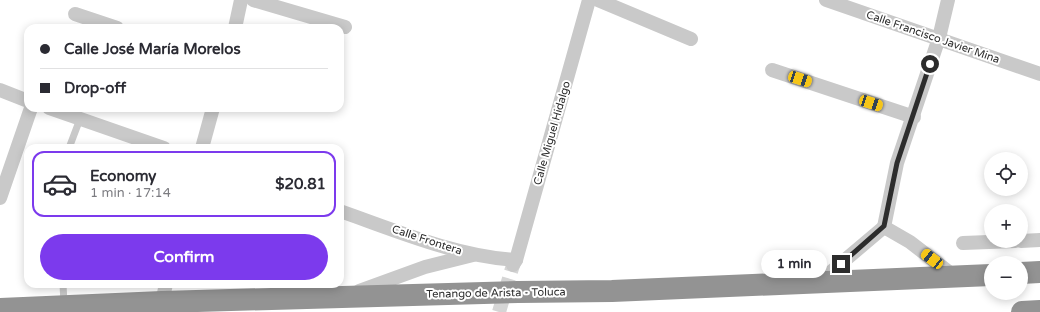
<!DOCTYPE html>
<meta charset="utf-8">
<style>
body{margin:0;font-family:"Varela Round",sans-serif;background:#f7f7f7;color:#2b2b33;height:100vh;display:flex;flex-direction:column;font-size:15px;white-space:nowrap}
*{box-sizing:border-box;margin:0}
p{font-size:13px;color:#7c7c81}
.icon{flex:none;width:22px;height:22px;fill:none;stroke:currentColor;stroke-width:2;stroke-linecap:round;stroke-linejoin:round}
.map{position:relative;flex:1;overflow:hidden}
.drawer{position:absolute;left:24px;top:144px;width:320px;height:144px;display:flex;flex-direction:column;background:#fff;border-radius:12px;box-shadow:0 2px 10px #0003}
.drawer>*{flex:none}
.top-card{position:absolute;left:24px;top:24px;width:320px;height:88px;border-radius:12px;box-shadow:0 2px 10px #0003;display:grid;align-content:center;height:88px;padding:0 16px;background:#fff}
.tools{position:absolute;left:984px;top:152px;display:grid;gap:8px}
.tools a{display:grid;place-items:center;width:44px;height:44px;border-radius:50%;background:#fff;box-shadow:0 2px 10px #0003;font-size:20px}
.end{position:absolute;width:18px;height:18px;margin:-9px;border:5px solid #2c2c2c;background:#fff;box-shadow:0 0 0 2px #fff}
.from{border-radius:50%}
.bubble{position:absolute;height:28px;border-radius:14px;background:#fff;box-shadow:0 2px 10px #0003;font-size:13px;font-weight:700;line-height:28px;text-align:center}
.car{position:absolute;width:12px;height:24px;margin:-12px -6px;border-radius:5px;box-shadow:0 0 3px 1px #0007;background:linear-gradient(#f5c518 24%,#345 0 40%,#f5c518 0 76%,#345 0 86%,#f5c518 0)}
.top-card b{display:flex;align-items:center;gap:14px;height:38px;font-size:15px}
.top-card b+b{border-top:1px solid #e1e1e2}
.top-card i{width:10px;height:10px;background:#2b2b33}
ul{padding:7px 0 0;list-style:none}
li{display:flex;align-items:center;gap:12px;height:66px;margin:0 8px 6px;padding:0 8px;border:2px solid #e1e1e2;border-radius:12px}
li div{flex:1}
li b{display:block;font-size:15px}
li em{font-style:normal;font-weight:700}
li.selected{border-color:#7c3aed}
li>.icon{width:36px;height:36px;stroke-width:1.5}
.primary-button{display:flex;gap:8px;margin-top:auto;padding:8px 16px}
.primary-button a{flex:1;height:46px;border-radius:24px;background:#7c3aed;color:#fff;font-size:16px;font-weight:700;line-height:46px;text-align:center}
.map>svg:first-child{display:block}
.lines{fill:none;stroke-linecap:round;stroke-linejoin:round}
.street-tunnel{stroke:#d5d5d5;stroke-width:14;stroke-dasharray:14 7;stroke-linecap:butt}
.lane{stroke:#c9c9c9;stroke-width:7}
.street{stroke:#c9c9c9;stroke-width:14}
.highway{stroke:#939393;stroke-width:22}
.route{stroke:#2c2c2c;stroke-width:5}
.labels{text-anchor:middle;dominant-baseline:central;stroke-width:4;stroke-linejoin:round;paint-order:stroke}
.street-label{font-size:11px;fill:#2c2c2c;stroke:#fff}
</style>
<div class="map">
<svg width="1040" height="312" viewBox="0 0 1040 312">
<rect width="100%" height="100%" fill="#fff"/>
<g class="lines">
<polyline class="street-tunnel" points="499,312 513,265"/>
<g class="lane">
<polyline points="69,148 80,119"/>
<polyline points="63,284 64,304"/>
</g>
<g class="street">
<polyline points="253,0 345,27"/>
<polyline points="598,0 691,39"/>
<polyline points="826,0 1040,74"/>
<polyline points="75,14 117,28"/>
<polyline points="235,28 241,0"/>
<polyline points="772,70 914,117"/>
<polyline points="0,90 28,101"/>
<polyline points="49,108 164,148"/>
<polyline points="202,148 213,108"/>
<polyline points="0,198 31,108"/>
<path d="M340,211C397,231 455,256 516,260"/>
<polyline points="884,227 897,163 939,38 948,0"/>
<polyline points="884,227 910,242 954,276"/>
<polyline points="1021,241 1040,240"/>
<polyline points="963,243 1015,241"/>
<polyline points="513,265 516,260 589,0"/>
<polyline points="819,282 884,227"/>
<polyline points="359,291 425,267 473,255"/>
<polyline points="162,302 166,284"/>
</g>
<g class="highway">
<polyline points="1021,273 1040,272"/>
<polyline points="0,309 162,302 518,292 612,291 991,275"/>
<polyline points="1022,312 1040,311"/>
</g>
</g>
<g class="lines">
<polyline class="route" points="841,264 884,226 897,163 930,64"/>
</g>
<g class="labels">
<g class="street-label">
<text transform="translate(933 37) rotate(19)">Calle Francisco Javier Mina</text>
<text transform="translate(552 133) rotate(-74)">Calle Miguel Hidalgo</text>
<text transform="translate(427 240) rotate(18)">Calle Frontera</text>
<text transform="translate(496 293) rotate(-1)">Tenango de Arista - Toluca</text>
</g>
</g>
</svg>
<div class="tools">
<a><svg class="icon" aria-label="locate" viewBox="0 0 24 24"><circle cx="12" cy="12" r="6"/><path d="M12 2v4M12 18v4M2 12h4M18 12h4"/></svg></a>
<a>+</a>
<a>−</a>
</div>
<i class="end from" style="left:930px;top:64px"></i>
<i class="end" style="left:841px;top:264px"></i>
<div class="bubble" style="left:761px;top:250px;width:66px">1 min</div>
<i class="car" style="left:800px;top:79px;rotate:108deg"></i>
<i class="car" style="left:871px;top:103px;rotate:108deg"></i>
<i class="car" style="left:932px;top:259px;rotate:308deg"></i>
<div class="top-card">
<b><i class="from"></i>Calle José María Morelos</b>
<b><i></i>Drop-off</b>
</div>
<section class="drawer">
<ul>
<li class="selected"><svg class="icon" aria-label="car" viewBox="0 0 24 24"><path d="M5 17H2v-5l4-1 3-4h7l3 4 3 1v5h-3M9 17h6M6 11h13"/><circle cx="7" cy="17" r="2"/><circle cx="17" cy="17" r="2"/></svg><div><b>Economy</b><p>1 min · 17:14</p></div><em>$20.81</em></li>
</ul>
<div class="primary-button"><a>Confirm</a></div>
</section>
</div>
